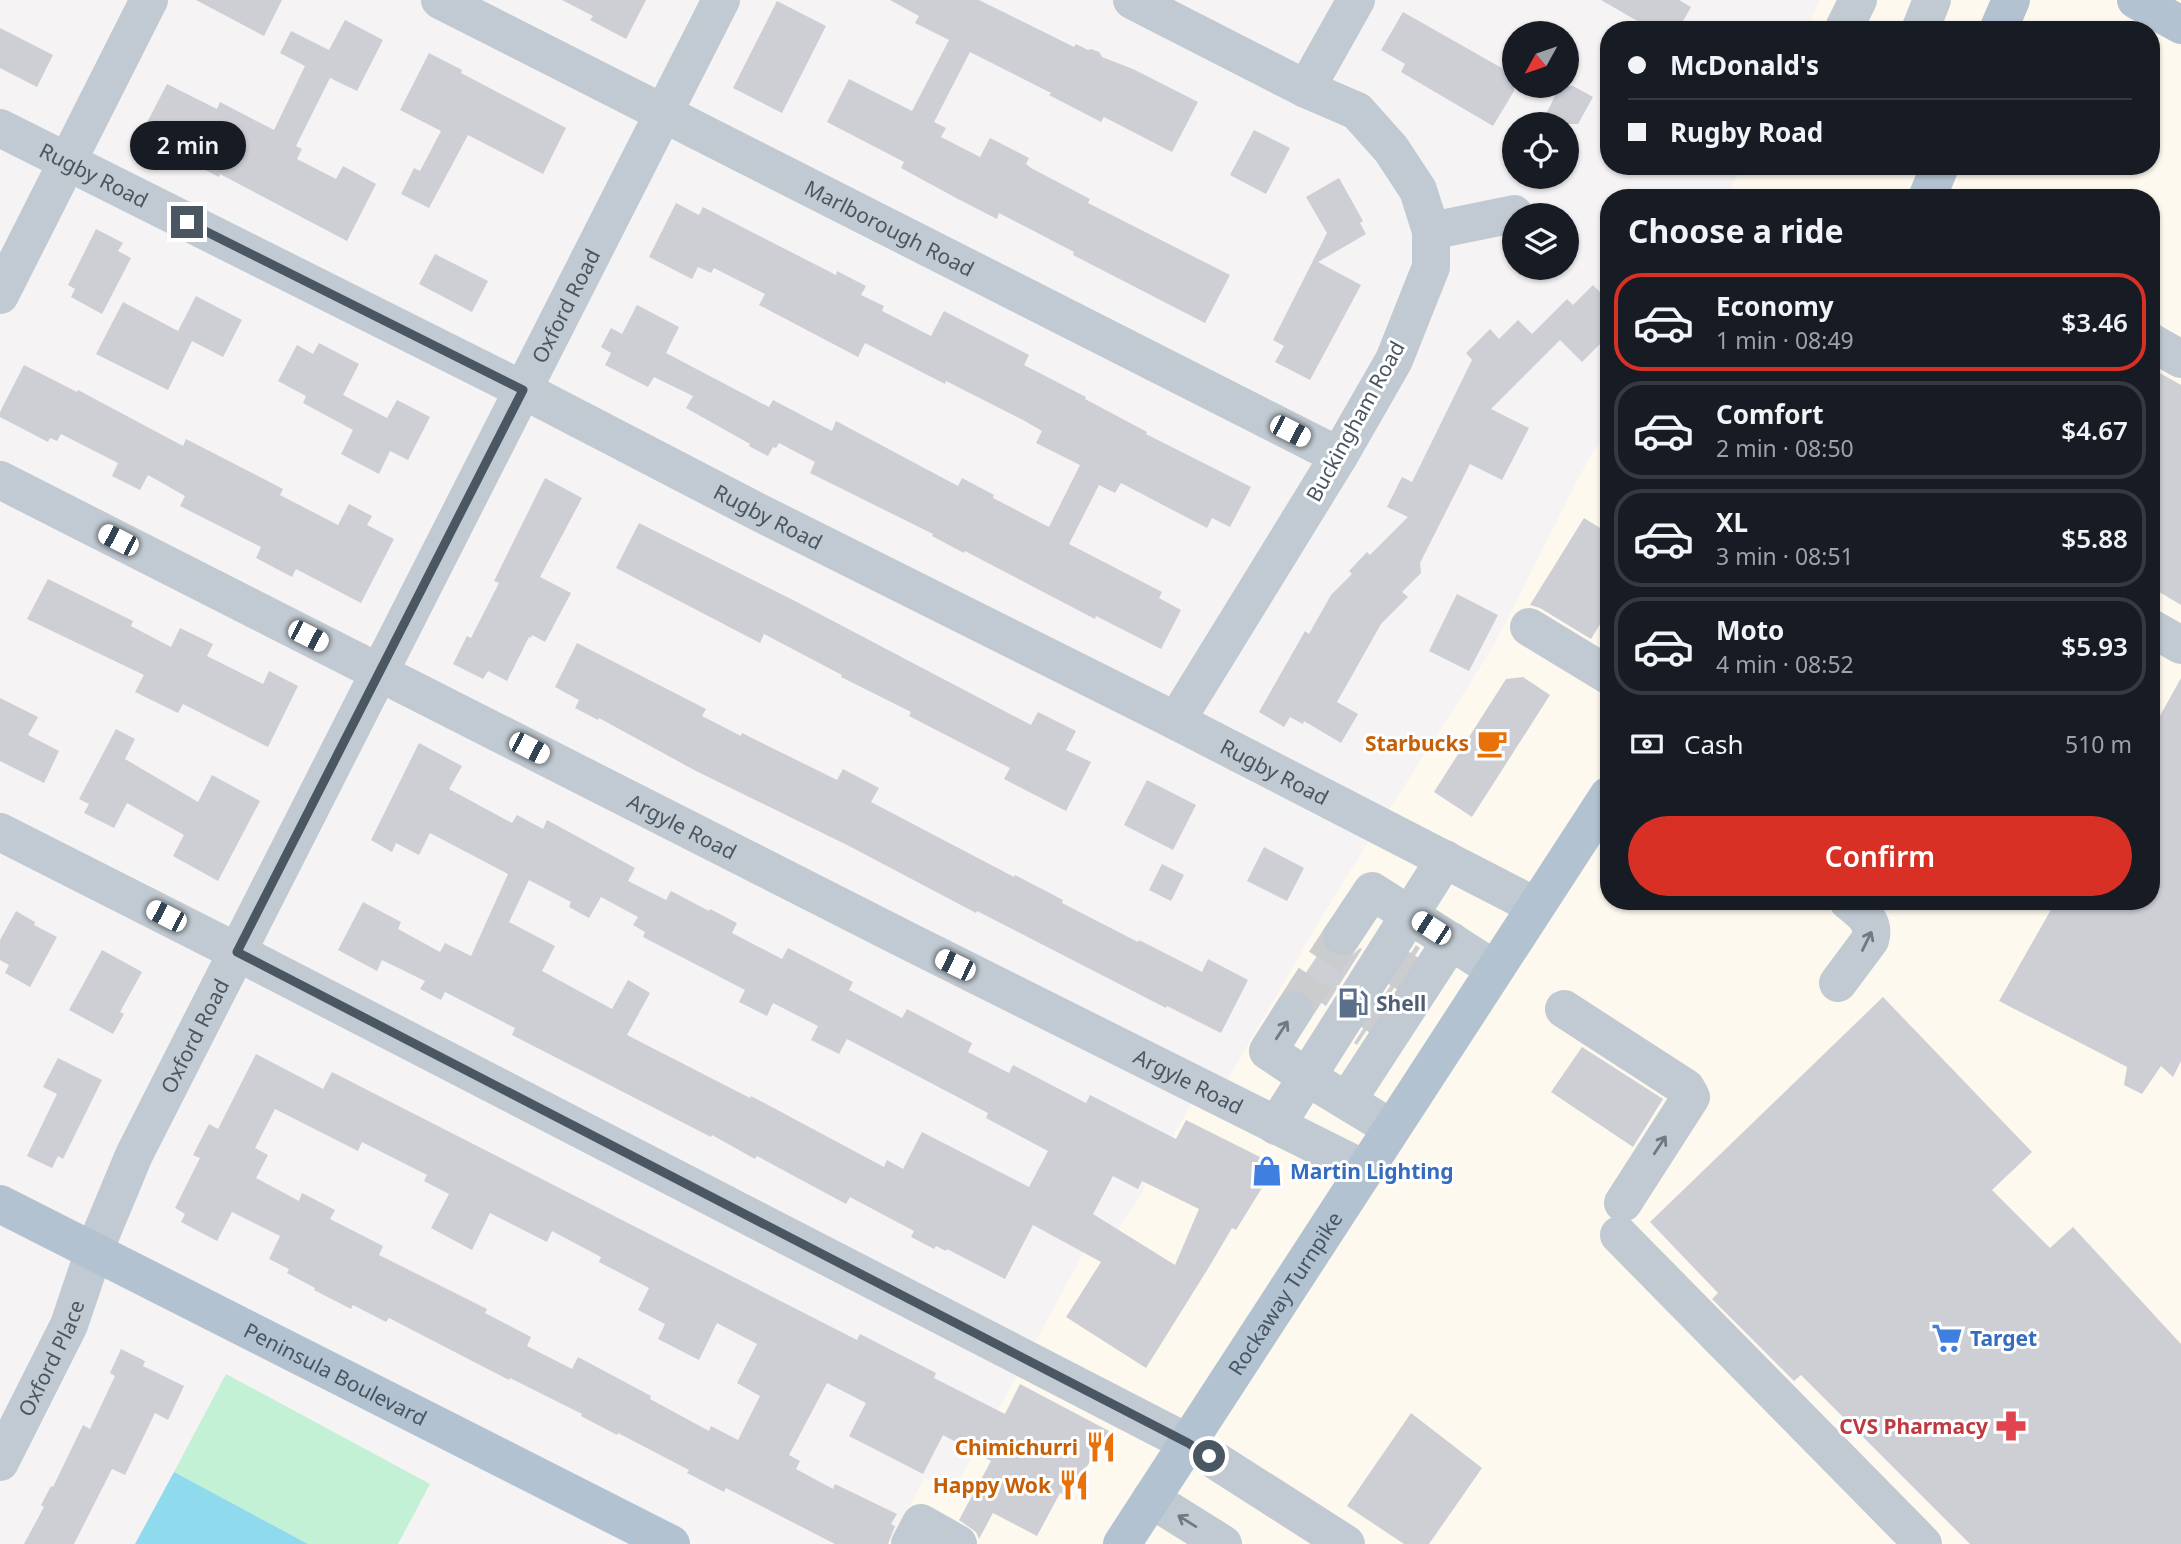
<!DOCTYPE html>
<meta charset="utf-8">
<style>
body{margin:0;font-family:"Noto Sans",sans-serif;background:#20242c;color:#f1f3f6;height:100vh;display:flex;flex-direction:column;font-size:26px;white-space:nowrap}
*{box-sizing:border-box;margin:0}
p{font-size:23px;color:#9ea1a6}
.icon{flex:none;width:38px;height:38px;fill:none;stroke:currentColor;stroke-width:2;stroke-linecap:round;stroke-linejoin:round}
.map{position:relative;flex:1;overflow:hidden}
.panel{position:absolute;left:1600px;top:189px;width:560px;height:721px;display:flex;flex-direction:column;background:#171b24;border-radius:28px;box-shadow:0 2px 5px #0004}
.panel>*{flex:none}
.hud{position:absolute;left:1600px;top:21px;width:560px;height:154px;border-radius:28px;box-shadow:0 2px 5px #0004;display:grid;align-content:center;height:154px;padding:0 28px;background:#171b24}
.needle{width:46px;rotate:230deg}
.controls{position:absolute;left:1502px;top:21px;display:grid;gap:14px}
.controls a{display:grid;place-items:center;width:77px;height:77px;border-radius:50%;background:#171b24;box-shadow:0 2px 5px #0004;font-size:35px}
.end{position:absolute;width:32px;height:32px;margin:-16px;border:9px solid #4a5661;background:#fff;box-shadow:0 0 0 4px #fff}
.from{border-radius:50%}
.bubble{position:absolute;height:49px;border-radius:24px;background:#171b24;box-shadow:0 2px 5px #0004;font-size:23px;font-weight:600;line-height:49px;text-align:center}
.car{position:absolute;width:21px;height:42px;margin:-21px -10px;border-radius:9px;box-shadow:0 0 5px 2px #0007;background:linear-gradient(#fff 24%,#345 0 40%,#fff 0 76%,#345 0 86%,#fff 0)}
.hud b{display:flex;align-items:center;gap:24px;height:66px;font-size:26px}
.hud b+b{border-top:2px solid #363941}
.hud i{width:18px;height:18px;background:#f1f3f6}
ul{padding:0;list-style:none}
li{display:flex;align-items:center;gap:21px;height:98px;margin:0 14px 10px;padding:0 14px;border:4px solid #363941;border-radius:28px}
li div{flex:1}
li b{display:block;font-size:26px}
li em{font-style:normal;font-weight:600}
li.current{border-color:#d93025}
li>.icon{width:63px;height:63px;stroke-width:1.5}
h2{padding:0 28px;font-size:32px;line-height:84px}
.pay{display:flex;align-items:center;gap:18px;height:77px;padding:0 28px;font-size:26px}
.pay p{margin-inline-start:auto}
.button{display:flex;gap:14px;margin-top:auto;padding:14px 28px}
.button a{flex:1;height:80px;border-radius:42px;background:#d93025;color:#fff;font-size:28px;font-weight:600;line-height:80px;text-align:center}
.map>svg:first-child{display:block}
.commercial{fill:#fdf9ef}
.green{fill:#c3f1d5}
.water{fill:#90daee}
.building{fill:#cdcfd5;fill-rule:evenodd}
.lines{fill:none;stroke-linecap:round;stroke-linejoin:round}
.minor-tunnel{stroke:#caccce;stroke-width:38;stroke-dasharray:38 19;stroke-linecap:butt}
.minor{stroke:#c1cad2;stroke-width:38}
.major{stroke:#b3c2d1;stroke-width:38}
.oneway{stroke:#6e7983}
.route{stroke:#4a5661;stroke-width:9}
.labels{text-anchor:middle;dominant-baseline:central;stroke-width:6;stroke-linejoin:round;paint-order:stroke}
.street-label{font-size:21px;fill:#4a5661;stroke:#fff}
.food-label{font-size:21px;font-weight:bold;fill:#c56008;stroke:#fff;text-anchor:end}
.service-label{font-size:21px;font-weight:bold;fill:#4e5e75;stroke:#fff;text-anchor:start}
.shop-label{font-size:21px;font-weight:bold;fill:#366cbe;stroke:#fff;text-anchor:start}
.health-label{font-size:21px;font-weight:bold;fill:#be3a42;stroke:#fff;text-anchor:end}
</style>
<div class="map">
<svg width="2181" height="1544" viewBox="0 0 2181 1544">
<rect width="100%" height="100%" fill="#f5f3f3"/>
<polygon class="commercial" points="1820,0 2181,0 2181,1544 890,1544 924,1478 953,1492 1100,1223 1118,1229 1135,1204 1196,1095 1214,1103 1334,896 1493,647 1581,473 1608,427 1608,901 2151,901 2151,198 1727,198 1741,166 2151,166 2151,30 1806,30"/>
<polygon class="green" points="226,1374 430,1484 398,1544 308,1544 174,1472"/>
<polygon class="water" points="174,1472 308,1544 135,1544"/>
<g class="building">
<polygon points="196,0 282,0 264,36"/>
<polygon points="562,0 646,0 626,39 590,20 593,16"/>
<polygon points="890,0 979,0 1074,47 1076,44 1088,50 1091,49 1099,52 1102,57 1133,69 1198,102 1172,152 1104,117 1101,122 1049,95 1051,93 970,52 934,122 946,128 941,137 980,157 990,138 1029,158 1026,164 1031,168 1090,199 1088,203 1230,275 1205,323 1073,255 1074,252 999,213 997,219 958,199 901,168 904,162 827,122 849,79 912,111 949,40 915,23 919,16"/>
<polygon points="1601,0 1679,0 1691,7 1678,30 1653,30"/>
<polygon points="777,1 826,26 782,113 733,88"/>
<polygon points="1403,12 1514,75 1514,91 1493,126 1401,72 1405,64 1381,50"/>
<polygon points="345,20 383,40 357,91 330,78 296,146 302,149 297,159 336,179 343,166 376,184 347,241 220,174 219,177 140,136 167,84 217,109 220,102 274,130 305,66 280,53 291,31 329,50"/>
<polygon points="0,28 53,55 37,87 0,68"/>
<polygon points="429,53 462,70 461,73 566,128 543,174 468,135 429,208 401,194 414,168 420,171 441,131 400,110"/>
<polygon points="1560,86 1573,86 1593,97 1578,124 1541,124"/>
<polygon points="1254,130 1290,148 1266,194 1230,175"/>
<polygon points="1339,178 1363,221 1360,223 1366,234 1318,262 1361,285 1310,380 1275,362 1284,346 1273,340 1327,233 1306,197"/>
<polygon points="676,203 699,215 703,207 836,275 837,271 866,286 861,295 884,306 882,311 931,336 944,311 1029,355 1024,365 1086,397 1085,399 1147,432 1146,434 1251,487 1230,527 1212,518 1207,528 1121,483 1115,493 1099,485 1069,544 1162,592 1159,598 1181,610 1161,649 1096,616 1095,619 965,551 964,553 932,536 933,534 810,473 815,462 779,443 776,448 773,447 768,456 749,446 750,444 686,408 693,396 654,377 648,387 605,365 611,353 601,347 611,328 622,334 637,305 679,327 666,353 769,407 773,400 832,431 836,421 958,486 962,478 994,495 993,498 1049,527 1080,465 1036,443 1042,431 1023,420 946,381 945,384 865,343 858,357 759,305 765,294 714,268 711,273 698,267 692,279 649,257"/>
<polygon points="96,229 123,243 118,251 131,258 102,314 71,297 75,289 68,285"/>
<polygon points="435,254 488,281 472,312 419,284"/>
<polygon points="1593,285 1608,300 1608,336 1582,362 1560,340 1491,409 1529,428 1502,480 1470,464 1420,563 1421,573 1402,592 1408,597 1381,624 1337,702 1358,714 1341,743 1304,721 1303,724 1290,717 1284,727 1259,712 1305,631 1309,634 1331,595 1352,574 1349,571 1367,552 1370,555 1408,517 1387,507 1402,477 1412,482 1472,360 1466,353 1490,329 1499,339 1518,320 1532,334 1567,299 1573,305"/>
<polygon points="196,296 242,320 223,357 192,341 168,390 96,354 123,302 178,331"/>
<polygon points="319,343 359,364 343,395 387,418 397,400 430,417 408,460 390,451 379,474 341,454 353,430 303,403 306,396 278,381 297,345 313,354"/>
<polygon points="24,365 77,392 78,390 183,446 186,439 283,489 280,495 338,525 349,504 372,516 367,525 394,539 361,603 296,569 292,577 256,558 261,547 180,506 185,496 148,475 140,490 112,476 118,463 61,434 57,441 50,438 48,442 0,417 0,412"/>
<polygon points="2151,368 2181,385 2181,605 2151,587"/>
<polygon points="545,478 582,498 540,577 571,593 545,642 532,635 531,638 529,637 507,681 488,671 483,679 453,664 467,636 471,638 499,583 494,581"/>
<polygon points="1584,518 1608,533 1608,611 1591,639 1540,608 1530,605"/>
<polygon points="639,523 793,600 1031,725 1038,712 1076,731 1066,750 1091,762 1066,811 1004,779 1010,768 909,716 911,712 841,677 842,675 764,634 760,643 616,568"/>
<polygon points="48,579 133,621 131,626 171,647 180,628 213,644 207,656 263,684 269,671 298,686 268,747 183,704 178,713 135,692 144,675 27,619"/>
<polygon points="1457,594 1498,615 1469,671 1429,651"/>
<polygon points="577,643 706,709 702,716 741,736 742,733 837,780 843,769 879,788 871,802 1014,877 1015,875 1063,900 1062,903 1138,942 1139,940 1202,972 1208,959 1248,980 1221,1033 1167,1006 1166,1008 977,911 976,913 849,846 696,771 599,718 598,720 575,708 579,700 555,687"/>
<polygon points="1523,677 1550,695 1472,817 1434,792 1506,679"/>
<polygon points="2181,678 2181,1061 2173,1077 2161,1066 2142,1094 2124,1085 2127,1067 1999,1001 2056,901 2151,901 2151,732"/>
<polygon points="0,698 38,717 28,735 59,751 44,783 0,761"/>
<polygon points="116,729 135,739 125,759 198,802 212,775 260,801 218,881 173,856 184,835 127,803 114,828 84,813 89,804 79,799"/>
<path d="M419,743L462,766L449,789L512,823L517,815L543,829L547,820L635,868L628,881L666,900L671,891L709,911L710,909L737,923L732,933L782,959L788,948L853,982L849,990L902,1018L907,1009L972,1043L968,1052L1009,1073L1013,1065L1086,1103L1090,1095L1176,1139L1186,1120L1266,1160L1270,1175L1236,1230L1232,1228L1209,1267L1146,1368L1066,1317L1101,1262L1033,1225L1005,1279L947,1249L946,1251L936,1246L934,1249L911,1237L914,1231L850,1197L846,1204L757,1156L755,1159L712,1135L711,1137L512,1035L515,1028L445,992L441,1000L420,989L425,981L382,960L377,971L338,950L363,902L401,922L398,929L440,952L445,943L471,956L508,874L430,833L419,855L396,843L392,852L371,840ZM529,880L571,902L569,907L589,918L601,897L638,917L633,925L645,932L643,937L745,990L739,1002L767,1016L773,1003L818,1026L811,1040L839,1054L847,1039L988,1113L986,1118L1048,1151L1029,1187L922,1132L903,1169L887,1160L884,1167L751,1096L750,1098L627,1035L650,993L628,980L612,1009L542,971L555,946L509,922ZM1113,1176L1138,1189L1142,1181L1199,1209L1175,1265L1093,1214Z"/>
<polygon points="1147,780 1196,805 1173,850 1124,825"/>
<polygon points="1264,847 1304,868 1287,901 1247,881"/>
<polygon points="1162,864 1184,875 1171,901 1149,890"/>
<polygon points="16,911 35,922 34,925 57,937 30,987 5,973 9,965 0,960 0,940"/>
<polygon points="1416,945 1420,948 1357,1045 1354,1043"/>
<polygon points="1323,947 1330,955 1340,958 1351,956 1360,948 1362,949 1326,1006 1297,986"/>
<polygon points="102,950 142,972 120,1012 124,1014 113,1034 69,1010"/>
<polygon points="1883,997 2032,1152 1992,1190 2050,1248 2073,1227 2181,1344 2181,1544 1970,1544 1801,1375 1794,1381 1712,1299 1718,1293 1650,1222"/>
<polygon points="1582,1047 1663,1099 1633,1147 1551,1092"/>
<path d="M256,1054L323,1089L332,1072L857,1340L860,1334L936,1373L934,1378L1005,1414L1020,1384L1109,1431L1068,1497L1060,1493L1037,1536L993,1513L979,1539L976,1532L959,1520L991,1461L943,1435L923,1474L849,1436L866,1403L827,1383L789,1455L800,1461L796,1469L833,1489L835,1484L897,1514L891,1524L895,1526L888,1544H835L726,1488L724,1492L687,1473L689,1470L618,1433L617,1435L581,1416L582,1414L510,1378L509,1380L389,1318L386,1322L353,1305L351,1309L314,1290L315,1288L287,1273L289,1269L269,1259L280,1236L232,1212L217,1241L181,1222L185,1214L175,1208L200,1158L193,1155L209,1124L218,1129ZM275,1109L358,1151L362,1142L427,1175L424,1181L449,1194L431,1228L472,1250L490,1213L547,1242L552,1231L601,1257L599,1262L649,1288L638,1310L665,1324L658,1339L699,1360L717,1323L757,1344L737,1383L760,1396L738,1440L711,1426L709,1431L650,1399L651,1396L578,1357L572,1369L527,1346L531,1337L485,1313L487,1309L379,1255L383,1246L330,1219L335,1210L302,1193L299,1201L256,1178L268,1155L255,1148Z"/>
<polygon points="58,1058 102,1080 63,1159 58,1156 52,1168 27,1156 57,1094 43,1087"/>
<polygon points="121,1349 145,1361 143,1366 184,1386 168,1420 155,1413 125,1475 112,1469 74,1544 24,1544 44,1507 41,1505 51,1486 53,1487 83,1425 90,1429 115,1376 110,1373"/>
<polygon points="1411,1413 1482,1468 1429,1544 1404,1544 1347,1506"/>
</g>
<g class="lines">
<g class="minor-tunnel">
<polyline points="1389,962 1415,978"/>
<polyline points="1361,1004 1387,1021"/>
<polyline points="1294,1010 1342,936"/>
</g>
<g class="minor">
<path id="s1" d="M440,0L1339,456"/>
<polyline points="1132,0 1306,89 1357,111 1391,149 1418,190 1431,231 1431,267 1394,360 1339,456 1176,721"/>
<polyline points="1843,30 1858,0"/>
<polyline points="1920,30 1932,0"/>
<polyline points="1306,89 1356,0"/>
<path id="s2" d="M0,128L523,390L756,511L1176,721L1535,906"/>
<polyline points="1431,231 1514,214"/>
<polyline points="0,295 149,0"/>
<polyline points="2151,342 2181,359"/>
<path id="s3" d="M0,480L906,940L1364,1169"/>
<polyline points="1529,627 1608,675"/>
<polyline points="2151,628 2181,645"/>
<polyline points="0,832 237,952 1188,1443 1346,1544"/>
<polyline points="1342,936 1372,891 1494,969"/>
<path d="M1838,983L1870,940C1876,921 1861,912 1848,901"/>
<polyline points="1564,1009 1686,1088 1691,1097 1623,1203"/>
<polyline points="1294,1010 1268,1051 1307,1077 1445,859"/>
<polyline points="1347,1101 1451,941"/>
<polyline points="1276,1126 1307,1077 1391,1128"/>
<polyline points="1619,1235 1923,1544"/>
<path id="s4" d="M0,1462L69,1325L94,1251L134,1155L721,0"/>
<polyline points="1151,1499 1223,1544"/>
<polyline points="910,1544 921,1523 958,1544"/>
</g>
<g class="major">
<polyline points="2136,0 2181,25"/>
<polyline points="1998,30 2011,0"/>
<polyline points="1927,198 1940,166"/>
<path id="s5" d="M0,1204L671,1544"/>
<path id="s6" d="M1122,1544L1608,796"/>
</g>
</g>
<defs><path id="oneway-shaft" d="M-6 0H5M1.5-3L5.5 0L1.5 3" fill="none" stroke-width="1.6" stroke-linecap="round" stroke-linejoin="round" transform="scale(1.75)"/></defs>
<g class="oneway">
<use href="#oneway-shaft" transform="translate(1867 941) rotate(-64)"/>
<use href="#oneway-shaft" transform="translate(1282 1030) rotate(-57)"/>
<use href="#oneway-shaft" transform="translate(1660 1145) rotate(-57)"/>
<use href="#oneway-shaft" transform="translate(1187 1521) rotate(-148)"/>
</g>
<g class="lines">
<polyline class="route" points="187,222 523,390 237,952 1188,1443 1209,1456"/>
</g>
<defs>
<g id="cafe-bare" transform="scale(2.415)"><path d="M-5.5-4.5H6V0H3Q3 3.5 0 3.5H-2.5Q-5.5 3.5-5.5 0ZM3-3.2v2h1.7v-2ZM-6 4.5H4V6H-6Z" fill="#e8710a" stroke="#fff" stroke-width="2.5" paint-order="stroke"/></g>
<g id="fuel-bare" transform="scale(2.415)"><path d="M-5.5-6h7V0h2V4h1.3V-2.5L3-4.5l.8-.8L6-3V5H2.5V1h-1V6h-7ZM-4.2-4.7v3.2H.2V-4.7Z" fill="#5c6f8a" stroke="#fff" stroke-width="2.5" paint-order="stroke"/></g>
<g id="shop-bare" transform="scale(2.415)"><path d="M-5-2.5h2.3a2.7 3.5 0 0 1 5.4 0H5L5.5 6h-11ZM-1.5-2.5h3a1.5 2.3 0 0 0-3 0Z" fill="#3f7fe0" stroke="#fff" stroke-width="2.5" paint-order="stroke"/></g>
<g id="supermarket-bare" transform="scale(2.415)"><path d="M-6-5.5h2.5l.6 2H6L4.5 2H-2.5L-4.4-4H-6ZM-1.5 3.2a1.3 1.3 0 1 0 .1 0ZM3 3.2a1.3 1.3 0 1 0 .1 0Z" fill="#3f7fe0" stroke="#fff" stroke-width="2.5" paint-order="stroke"/></g>
<g id="pharmacy-bare" transform="scale(2.415)"><path d="M-2-6h4v4h4v4h-4v4h-4v-4h-4v-4h4Z" fill="#e0444e" stroke="#fff" stroke-width="2.5" paint-order="stroke"/></g>
<g id="restaurant-bare" transform="scale(2.415)"><path d="M-5-6h1v4h1v-4h1v4h1v-4h1v5L-1.5 .5V6h-2V.5L-5-1ZM5-6V6H3V1.5H1.5Q1.5-4 5-6Z" fill="#e8710a" stroke="#fff" stroke-width="2.5" paint-order="stroke"/></g>
</defs>
<g fill-rule="evenodd">
<use href="#cafe-bare" x="1492" y="743"/>
<use href="#fuel-bare" x="1353" y="1003"/>
<use href="#shop-bare" x="1267" y="1171"/>
<use href="#supermarket-bare" x="1947" y="1338"/>
<use href="#pharmacy-bare" x="2011" y="1426"/>
<use href="#restaurant-bare" x="1101" y="1447"/>
<use href="#restaurant-bare" x="1074" y="1485"/>
</g>
<g class="labels">
<g class="street-label">
<text stroke="none"><textPath href="#s2" startOffset="105">Rugby Road</textPath></text>
<text stroke="none"><textPath href="#s1" startOffset="504">Marlborough Road</textPath></text>
<text stroke="none"><textPath href="#s4" startOffset="1288">Oxford Road</textPath></text>
<text transform="translate(1355 421) rotate(-61)">Buckingham Road</text>
<text stroke="none"><textPath href="#s2" startOffset="861">Rugby Road</textPath></text>
<text stroke="none"><textPath href="#s2" startOffset="1428">Rugby Road</textPath></text>
<text stroke="none"><textPath href="#s3" startOffset="765">Argyle Road</textPath></text>
<text stroke="none"><textPath href="#s4" startOffset="469">Oxford Road</textPath></text>
<text stroke="none"><textPath href="#s3" startOffset="1332">Argyle Road</textPath></text>
<text stroke="none"><textPath href="#s6" startOffset="299">Rockaway Turnpike</textPath></text>
<text stroke="none"><textPath href="#s4" startOffset="116">Oxford Place</textPath></text>
<text stroke="none"><textPath href="#s5" startOffset="376">Peninsula Boulevard</textPath></text>
</g>
<g class="food-label">
<text x="1469" y="743">Starbucks</text>
<text x="1078" y="1447">Chimichurri</text>
<text x="1051" y="1485">Happy Wok</text>
</g>
<g class="service-label">
<text x="1376" y="1003">Shell</text>
</g>
<g class="shop-label">
<text x="1290" y="1171">Martin Lighting</text>
<text x="1970" y="1338">Target</text>
</g>
<g class="health-label">
<text x="1988" y="1426">CVS Pharmacy</text>
</g>
</g>
</svg>
<div class="controls">
<a><svg class="needle" viewBox="-14 -14 28 28"><path d="M0-13l5 13h-10z" fill="#e53935"/><path d="M0 13l5-13h-10z" fill="#9ea1a6"/></svg></a>
<a><svg class="icon" aria-label="locate" viewBox="0 0 24 24"><circle cx="12" cy="12" r="6"/><path d="M12 2v4M12 18v4M2 12h4M18 12h4"/></svg></a>
<a><svg class="icon" aria-label="layers" viewBox="0 0 24 24"><path d="M12 4l9 5-9 5-9-5zM3 14l9 5 9-5"/></svg></a>
</div>
<i class="end from" style="left:1209px;top:1456px"></i>
<i class="end" style="left:187px;top:222px"></i>
<div class="bubble" style="left:130px;top:121px;width:116px">2 min</div>
<i class="car" style="left:1290px;top:431px;rotate:117deg"></i>
<i class="car" style="left:118px;top:540px;rotate:297deg"></i>
<i class="car" style="left:308px;top:636px;rotate:117deg"></i>
<i class="car" style="left:529px;top:748px;rotate:117deg"></i>
<i class="car" style="left:166px;top:916px;rotate:297deg"></i>
<i class="car" style="left:1431px;top:928px;rotate:303deg"></i>
<i class="car" style="left:955px;top:965px;rotate:296deg"></i>
<div class="hud">
<b><i class="from"></i>McDonald's</b>
<b><i></i>Rugby Road</b>
</div>
<section class="panel">
<h2>Choose a ride</h2>
<ul>
<li class="current"><svg class="icon" aria-label="car" viewBox="0 0 24 24"><path d="M5 17H2v-5l4-1 3-4h7l3 4 3 1v5h-3M9 17h6M6 11h13"/><circle cx="7" cy="17" r="2"/><circle cx="17" cy="17" r="2"/></svg><div><b>Economy</b><p>1 min · 08:49</p></div><em>$3.46</em></li>
<li><svg class="icon" aria-label="car" viewBox="0 0 24 24"><path d="M5 17H2v-5l4-1 3-4h7l3 4 3 1v5h-3M9 17h6M6 11h13"/><circle cx="7" cy="17" r="2"/><circle cx="17" cy="17" r="2"/></svg><div><b>Comfort</b><p>2 min · 08:50</p></div><em>$4.67</em></li>
<li><svg class="icon" aria-label="car" viewBox="0 0 24 24"><path d="M5 17H2v-5l4-1 3-4h7l3 4 3 1v5h-3M9 17h6M6 11h13"/><circle cx="7" cy="17" r="2"/><circle cx="17" cy="17" r="2"/></svg><div><b>XL</b><p>3 min · 08:51</p></div><em>$5.88</em></li>
<li><svg class="icon" aria-label="car" viewBox="0 0 24 24"><path d="M5 17H2v-5l4-1 3-4h7l3 4 3 1v5h-3M9 17h6M6 11h13"/><circle cx="7" cy="17" r="2"/><circle cx="17" cy="17" r="2"/></svg><div><b>Moto</b><p>4 min · 08:52</p></div><em>$5.93</em></li>
</ul>
<div class="pay"><svg class="icon" aria-label="cash" viewBox="0 0 24 24"><path d="M3 7h18v10H3z"/><circle cx="12" cy="12" r="2"/></svg>Cash<p>510 m</p></div>
<div class="button"><a>Confirm</a></div>
</section>
</div>
